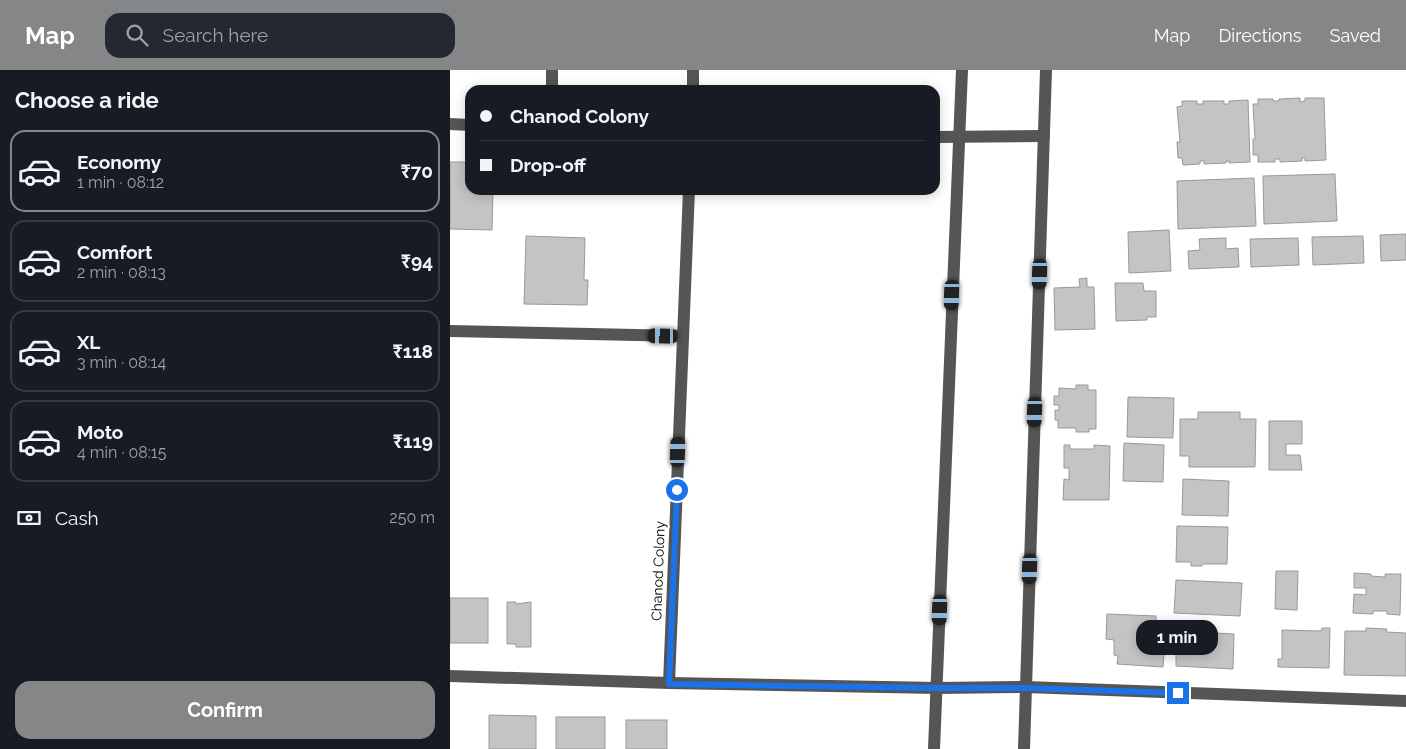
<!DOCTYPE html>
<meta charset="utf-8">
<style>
body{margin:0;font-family:Raleway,sans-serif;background:#242831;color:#f1f3f6;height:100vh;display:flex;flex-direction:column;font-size:19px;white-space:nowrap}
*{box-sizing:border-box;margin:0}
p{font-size:16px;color:#9ea1a6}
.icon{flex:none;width:28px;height:28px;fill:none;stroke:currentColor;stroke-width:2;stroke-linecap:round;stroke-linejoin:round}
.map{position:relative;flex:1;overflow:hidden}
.panel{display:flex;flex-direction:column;background:#171b24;width:450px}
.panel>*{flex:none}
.banner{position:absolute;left:15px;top:15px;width:475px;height:110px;border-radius:15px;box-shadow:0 2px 12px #0003;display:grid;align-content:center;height:110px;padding:0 15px;background:#171b24}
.end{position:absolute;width:22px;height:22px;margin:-11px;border:6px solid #1a73e8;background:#fff;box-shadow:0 0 0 2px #fff}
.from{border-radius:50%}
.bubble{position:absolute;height:35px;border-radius:15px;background:#171b24;box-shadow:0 2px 12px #0003;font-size:16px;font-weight:700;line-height:35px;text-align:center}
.car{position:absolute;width:15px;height:30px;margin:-15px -8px;border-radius:6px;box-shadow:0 0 4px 1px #0007;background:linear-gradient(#222 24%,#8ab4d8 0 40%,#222 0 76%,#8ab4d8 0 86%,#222 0)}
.banner b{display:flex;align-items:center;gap:18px;height:48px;font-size:19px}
.banner b+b{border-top:1px solid #363941}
.banner i{width:12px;height:12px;background:#f1f3f6}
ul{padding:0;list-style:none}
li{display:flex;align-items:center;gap:15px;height:82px;margin:0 10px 8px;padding:0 5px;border:2px solid #363941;border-radius:15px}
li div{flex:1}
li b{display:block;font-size:19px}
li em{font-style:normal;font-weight:700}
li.selected{border-color:#858687}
li>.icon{width:45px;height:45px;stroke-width:1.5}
h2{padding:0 15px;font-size:22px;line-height:60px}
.pay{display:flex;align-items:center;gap:12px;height:55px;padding:0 15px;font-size:19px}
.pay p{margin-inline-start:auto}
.primary-button{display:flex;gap:10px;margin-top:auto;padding:10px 15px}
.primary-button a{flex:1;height:58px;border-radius:15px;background:#858687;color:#fff;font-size:20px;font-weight:700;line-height:58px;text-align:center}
header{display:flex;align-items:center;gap:30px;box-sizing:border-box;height:70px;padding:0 25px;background:#858687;color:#fff}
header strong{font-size:24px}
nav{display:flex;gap:28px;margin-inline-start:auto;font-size:18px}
.search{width:350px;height:45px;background:#242831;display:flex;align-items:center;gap:12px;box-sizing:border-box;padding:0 18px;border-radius:15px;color:#9ea1a6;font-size:19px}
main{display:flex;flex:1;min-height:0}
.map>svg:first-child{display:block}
.building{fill:#c4c4c4;stroke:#999}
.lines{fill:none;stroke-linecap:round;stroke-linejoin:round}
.minor{stroke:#555;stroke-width:12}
.route{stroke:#1a73e8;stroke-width:6}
.labels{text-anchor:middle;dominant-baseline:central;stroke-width:4;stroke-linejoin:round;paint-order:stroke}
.street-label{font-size:14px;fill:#000;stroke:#fff}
</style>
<header>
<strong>Map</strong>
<div class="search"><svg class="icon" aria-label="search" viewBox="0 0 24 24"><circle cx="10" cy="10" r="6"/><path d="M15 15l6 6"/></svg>Search here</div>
<nav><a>Map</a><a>Directions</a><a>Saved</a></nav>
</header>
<main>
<section class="panel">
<h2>Choose a ride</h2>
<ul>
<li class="selected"><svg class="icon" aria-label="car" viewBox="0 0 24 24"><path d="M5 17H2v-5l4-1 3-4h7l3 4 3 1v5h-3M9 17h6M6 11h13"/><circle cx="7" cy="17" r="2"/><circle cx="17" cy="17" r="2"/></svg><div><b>Economy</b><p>1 min · 08:12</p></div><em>₹70</em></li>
<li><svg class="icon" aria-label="car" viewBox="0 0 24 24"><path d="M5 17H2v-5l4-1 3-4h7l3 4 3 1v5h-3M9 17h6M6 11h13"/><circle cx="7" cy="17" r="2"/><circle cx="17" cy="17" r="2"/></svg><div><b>Comfort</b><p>2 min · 08:13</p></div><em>₹94</em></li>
<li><svg class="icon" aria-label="car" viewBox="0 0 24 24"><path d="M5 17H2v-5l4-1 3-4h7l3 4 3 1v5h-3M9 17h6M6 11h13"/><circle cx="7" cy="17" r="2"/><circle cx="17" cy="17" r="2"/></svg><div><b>XL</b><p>3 min · 08:14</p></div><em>₹118</em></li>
<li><svg class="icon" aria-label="car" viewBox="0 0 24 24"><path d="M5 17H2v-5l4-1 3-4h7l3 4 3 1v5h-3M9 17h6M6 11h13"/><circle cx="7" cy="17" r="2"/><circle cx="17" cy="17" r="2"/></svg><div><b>Moto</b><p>4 min · 08:15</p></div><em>₹119</em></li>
</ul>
<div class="pay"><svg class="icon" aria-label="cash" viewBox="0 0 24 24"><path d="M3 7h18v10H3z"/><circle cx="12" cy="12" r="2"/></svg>Cash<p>250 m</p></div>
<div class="primary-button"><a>Confirm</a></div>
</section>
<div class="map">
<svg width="956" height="679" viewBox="0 0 956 679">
<rect width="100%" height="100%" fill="#fff"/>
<g class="building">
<polygon points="850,28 850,32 855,31 855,28 874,28 876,90 855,91 855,88 852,88 852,91 830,92 830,89 825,89 825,92 808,92 808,85 803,85 803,69 805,69 803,34 808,34 808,29 823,29 823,31 829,31 829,29"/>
<polygon points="798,30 800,92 779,93 779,91 776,91 776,93 754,94 754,91 750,91 750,94 733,95 732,88 728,88 727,72 730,72 727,37 732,36 732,31 747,31 747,34 753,34 753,31 774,31 774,34 779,34 779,31"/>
<polygon points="0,92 20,92 20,120 43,120 42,160 0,159"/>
<polygon points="885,104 887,151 814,154 813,106"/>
<polygon points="804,108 806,156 728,159 727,111"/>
<polygon points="719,160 721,201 679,203 678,162"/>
<polygon points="956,164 956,190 931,191 930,165"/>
<polygon points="76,166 135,168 134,210 138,210 137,235 74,234"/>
<polygon points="913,166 914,193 863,195 862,167"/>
<polygon points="776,168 776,179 788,178 789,197 739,199 738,181 750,180 749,169"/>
<polygon points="848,168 849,195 801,197 800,169"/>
<polygon points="637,208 637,217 644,217 645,259 605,260 604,218 630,217 629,209"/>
<polygon points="665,213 693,213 694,221 706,221 706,247 697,247 697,250 666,251"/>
<polygon points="626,315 638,315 638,320 646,320 646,359 639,359 639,362 626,362 626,358 608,358 608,350 605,350 605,340 609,340 609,335 604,335 604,326 609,326 609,318 626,319"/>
<polygon points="678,327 724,328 723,368 677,367"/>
<polygon points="748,342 790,342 790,349 806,349 805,397 739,397 739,386 730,386 730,349 748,349"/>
<polygon points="819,351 852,351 852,374 836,374 836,385 850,385 852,400 819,400"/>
<polygon points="674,373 714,375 713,412 673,411"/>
<polygon points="614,375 620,375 620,379 644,379 644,375 660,376 659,430 613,430 614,409 619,410 619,398 614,398"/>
<polygon points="733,409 779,411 778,446 732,445"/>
<polygon points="727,456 778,457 777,494 753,494 752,496 741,496 741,492 726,492"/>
<polygon points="826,501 848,501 847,540 825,539"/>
<polygon points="904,503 921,504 921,506 935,507 935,504 951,504 950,545 937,544 937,541 923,541 923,544 903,543 904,524 916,525 916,518 904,518"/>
<polygon points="726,510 792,513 790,546 724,543"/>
<rect x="0" y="528" width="38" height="45"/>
<polygon points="57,532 66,532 66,534 81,532 81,577 66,577 66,574 57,574"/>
<polygon points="657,544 706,546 706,555 709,555 709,563 705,563 704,583 714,584 713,597 667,594 668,586 664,585 664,570 656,569"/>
<polygon points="728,558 743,559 743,562 784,564 783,599 726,596 726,582 730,582 730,575 727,575"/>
<polygon points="872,558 880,558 879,598 828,597 828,589 832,589 832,560 871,561"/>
<polygon points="916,558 937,559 936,562 956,563 956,606 894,605 895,561 916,561"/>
<polygon points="39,645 86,646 86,679 39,679"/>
<rect x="106" y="647" width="49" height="32"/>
<rect x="176" y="650" width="41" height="29"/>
</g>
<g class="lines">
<g class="minor">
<polyline points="102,20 102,0"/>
<polyline points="243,20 243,0"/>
<polyline points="0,54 20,55"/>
<polyline points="485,67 594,66"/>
<polyline points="0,261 233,266"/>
<polyline points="0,606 219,613 487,618 576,617 956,631"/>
<polyline points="219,613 239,120"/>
<polyline points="484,679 512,0"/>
<polyline points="574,679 596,0"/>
</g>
</g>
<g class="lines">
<polyline class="route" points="227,420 219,614 487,618 576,618 728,623"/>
</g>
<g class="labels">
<g class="street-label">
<text transform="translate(208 501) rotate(-88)">Chanod Colony</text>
</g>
</g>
</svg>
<i class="end from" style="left:227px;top:420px"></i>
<i class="end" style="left:728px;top:623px"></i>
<div class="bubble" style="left:686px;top:550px;width:82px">1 min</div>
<i class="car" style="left:590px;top:204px;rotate:182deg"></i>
<i class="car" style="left:502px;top:225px;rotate:182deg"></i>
<i class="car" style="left:213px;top:266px;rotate:271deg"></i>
<i class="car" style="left:585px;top:342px;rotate:182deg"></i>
<i class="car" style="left:228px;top:382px;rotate:2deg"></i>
<i class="car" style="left:580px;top:499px;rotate:182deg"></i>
<i class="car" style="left:490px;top:540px;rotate:182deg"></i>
<div class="banner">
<b><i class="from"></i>Chanod Colony</b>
<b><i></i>Drop-off</b>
</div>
</div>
</main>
